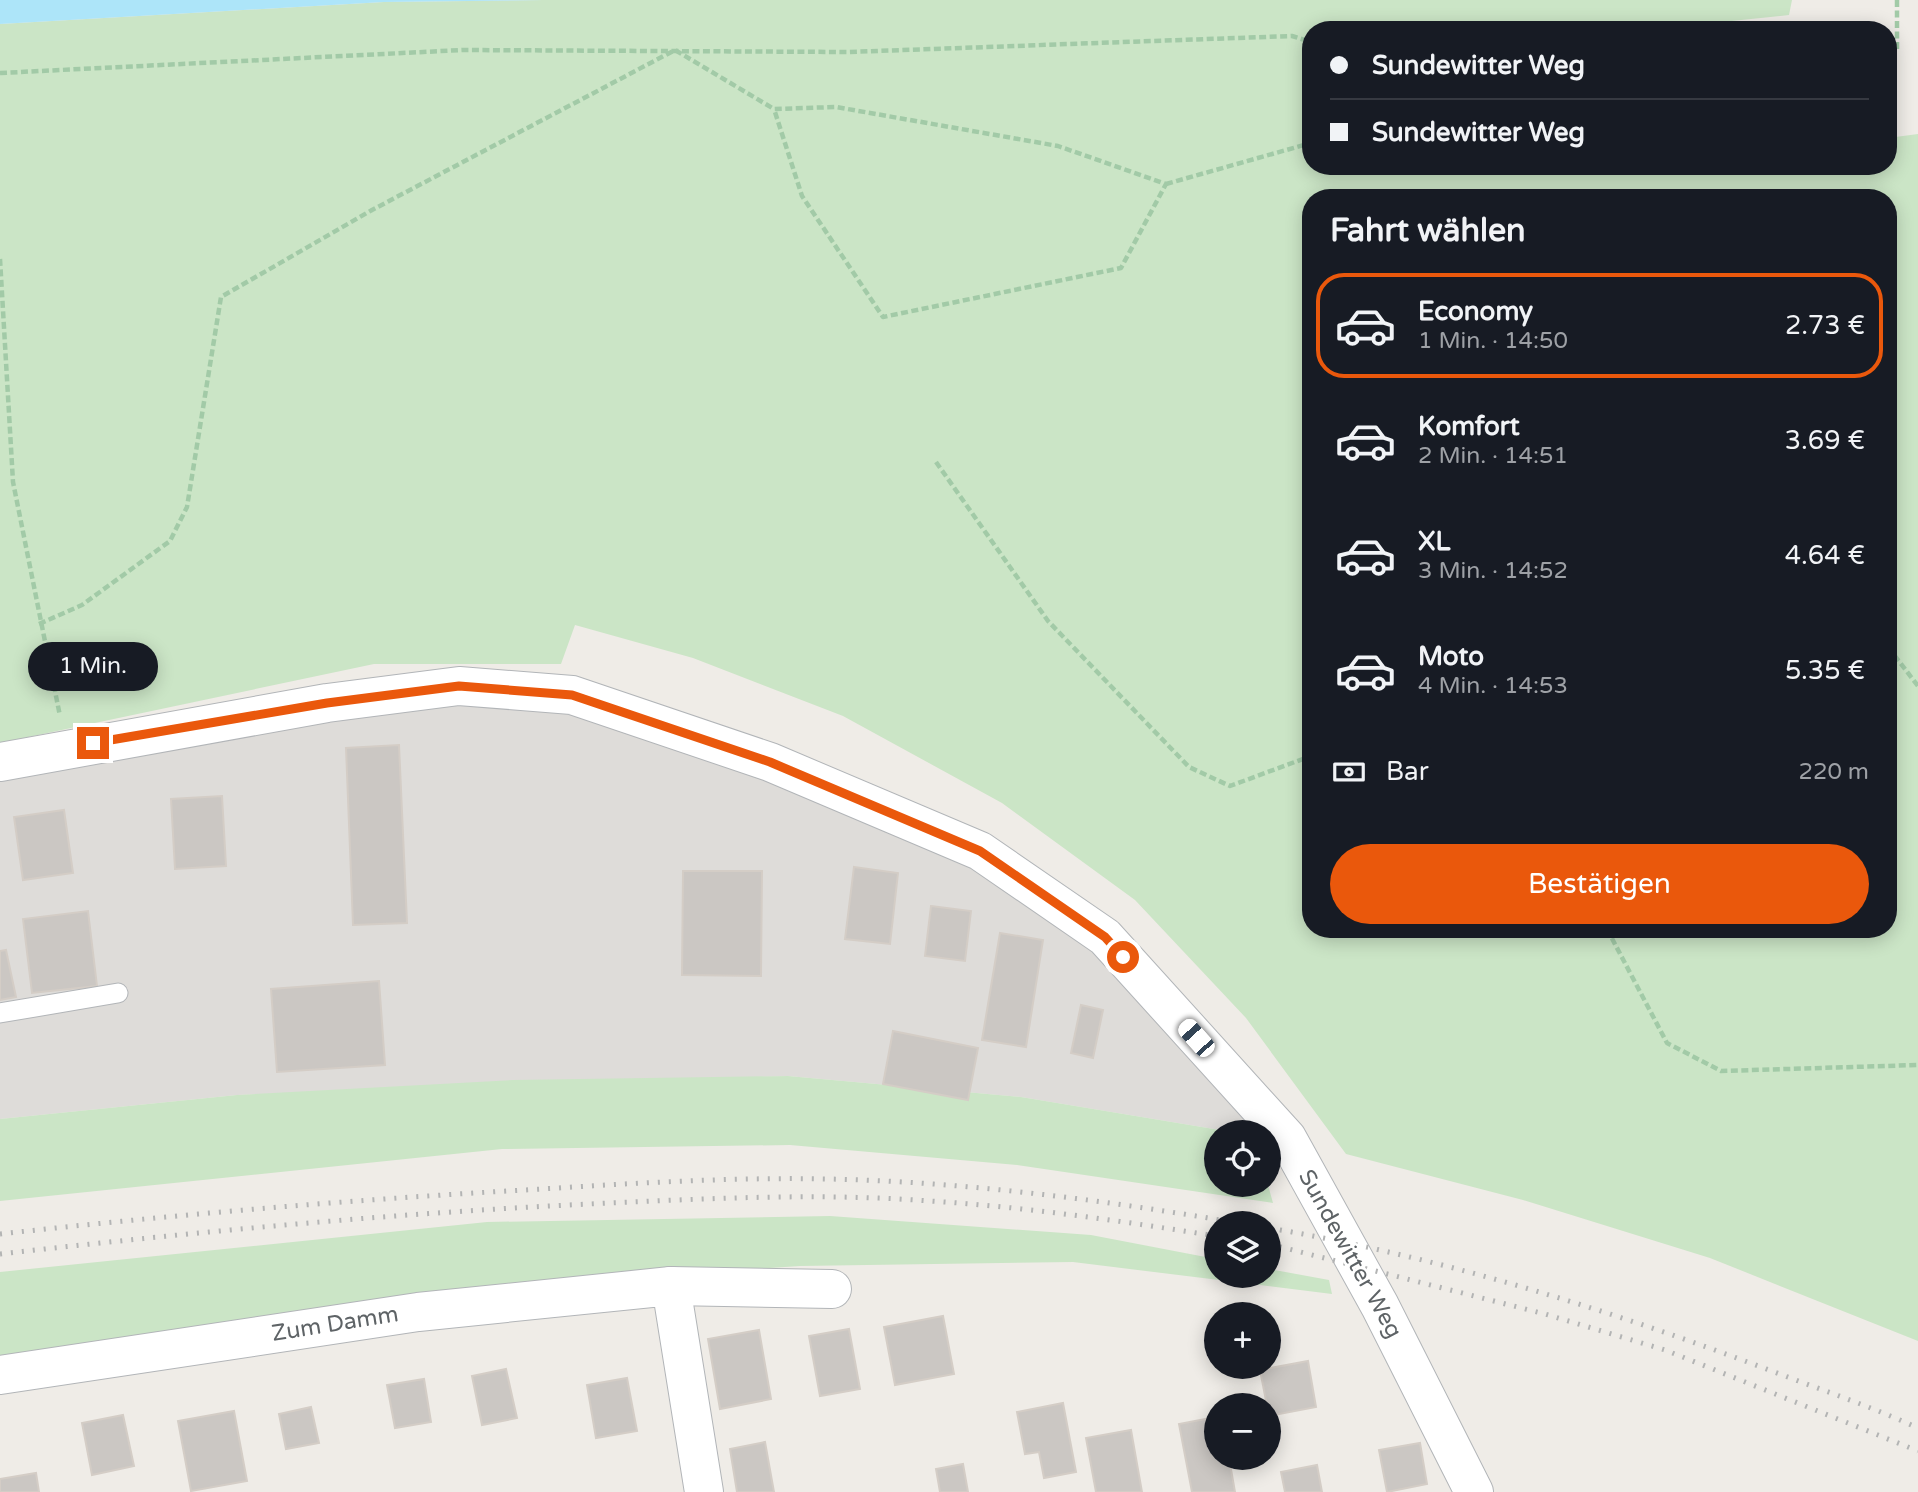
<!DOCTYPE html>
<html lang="de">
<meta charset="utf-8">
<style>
body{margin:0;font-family:"Varela Round",sans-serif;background:#20242c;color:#f1f3f6;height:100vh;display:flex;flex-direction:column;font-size:26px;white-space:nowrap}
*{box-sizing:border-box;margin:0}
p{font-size:23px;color:#9ea1a6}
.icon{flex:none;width:38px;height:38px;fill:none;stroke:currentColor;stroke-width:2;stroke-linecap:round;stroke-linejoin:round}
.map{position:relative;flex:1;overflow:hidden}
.side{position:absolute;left:1302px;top:189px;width:595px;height:749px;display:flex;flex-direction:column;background:#171b24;border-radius:28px;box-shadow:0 4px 18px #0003}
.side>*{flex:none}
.guide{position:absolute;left:1302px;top:21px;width:595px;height:154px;border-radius:28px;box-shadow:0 4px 18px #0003;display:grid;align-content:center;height:154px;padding:0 28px;background:#171b24}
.controls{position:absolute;left:1204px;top:1120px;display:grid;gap:14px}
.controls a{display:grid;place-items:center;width:77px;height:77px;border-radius:50%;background:#171b24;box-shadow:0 4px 18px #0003;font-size:35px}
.end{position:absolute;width:32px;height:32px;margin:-16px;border:9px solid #ea580c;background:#fff;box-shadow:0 0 0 4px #fff}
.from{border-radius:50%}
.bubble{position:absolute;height:49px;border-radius:24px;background:#171b24;box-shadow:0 4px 18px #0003;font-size:23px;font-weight:600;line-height:49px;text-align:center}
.car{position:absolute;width:21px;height:42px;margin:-21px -10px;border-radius:9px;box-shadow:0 0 5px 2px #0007;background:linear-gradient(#fff 24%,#345 0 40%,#fff 0 76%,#345 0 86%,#fff 0)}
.guide b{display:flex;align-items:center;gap:24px;height:66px;font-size:26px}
.guide b+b{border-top:2px solid #363941}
.guide i{width:18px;height:18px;background:#f1f3f6}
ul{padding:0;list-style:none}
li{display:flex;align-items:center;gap:21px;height:105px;margin:0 14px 10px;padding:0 14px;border:4px solid transparent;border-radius:28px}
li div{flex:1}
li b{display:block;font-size:26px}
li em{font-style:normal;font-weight:600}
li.current{border-color:#ea580c}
li>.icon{width:63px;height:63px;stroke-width:1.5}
h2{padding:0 28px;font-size:32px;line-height:84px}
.pay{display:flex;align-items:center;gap:18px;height:77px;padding:0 28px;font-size:26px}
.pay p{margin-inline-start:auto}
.action{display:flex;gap:14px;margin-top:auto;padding:14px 28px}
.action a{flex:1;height:80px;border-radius:42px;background:#ea580c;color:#fff;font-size:28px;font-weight:600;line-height:80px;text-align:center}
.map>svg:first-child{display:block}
.industrial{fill:#dedcd9}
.green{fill:#cbe5c6;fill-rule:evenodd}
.water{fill:#ade5f9}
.building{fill:#cbc7c3;stroke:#d4cdc6;stroke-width:2}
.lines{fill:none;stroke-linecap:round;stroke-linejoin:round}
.lane-casing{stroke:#b2b5b8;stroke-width:21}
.street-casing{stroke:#b2b5b8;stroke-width:40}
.path{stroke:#a2caa7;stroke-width:4.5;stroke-dasharray:7 3.5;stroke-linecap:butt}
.lane{stroke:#fff;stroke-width:19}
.street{stroke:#fff;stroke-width:38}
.rail{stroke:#b3b4b4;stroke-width:5;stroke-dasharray:2 9;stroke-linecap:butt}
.route{stroke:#ea580c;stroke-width:9}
.labels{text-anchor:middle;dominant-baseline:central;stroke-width:5;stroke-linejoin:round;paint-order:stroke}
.street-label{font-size:23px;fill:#5e6366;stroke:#fff}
</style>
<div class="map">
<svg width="1918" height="1492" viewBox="0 0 1918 1492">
<rect width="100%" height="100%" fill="#efece7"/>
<polygon class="industrial" points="459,686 770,762 1105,937 1269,1132 1232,1132 1021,1097 788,1076 237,1095 0,1119 0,763"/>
<g class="green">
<path d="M543,0H1792L1789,15L1693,25L1692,30H1311V166H1888V138L1918,134V1341L1710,1258L1523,1200L1346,1154L1246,1018L1135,900L1002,803L843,716L693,658L575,625L561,664H374L0,743V24L384,2ZM1311,198H1888V929H1311Z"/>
<polygon points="788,1076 1021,1097 1232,1132 1216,1132 1216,1185 1268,1185 1273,1203 1017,1165 790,1145 502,1149 0,1201 0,1119 237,1095 513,1080"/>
<polygon points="830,1216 1091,1235 1216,1259 1216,1276 1269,1276 1269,1269 1329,1280 1332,1294 1073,1262 800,1266 523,1285 0,1357 0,1272 487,1222"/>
</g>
<polygon class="water" points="0,0 543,0 384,2 0,24"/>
<g class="building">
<polygon points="399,745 407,923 353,925 346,748"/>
<polygon points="222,796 226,866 175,869 171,799"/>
<polygon points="64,810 73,873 23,880 14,817"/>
<polygon points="854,867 898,873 890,944 845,939"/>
<polygon points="683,871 762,871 761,976 682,975"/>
<polygon points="931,906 971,911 965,961 925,956"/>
<polygon points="88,911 97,986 32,993 23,919"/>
<polygon points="1000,933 1043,940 1026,1047 982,1040"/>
<polygon points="6,950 16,997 0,1000 0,951"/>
<polygon points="379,981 385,1065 277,1072 271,989"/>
<polygon points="1081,1005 1103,1010 1093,1058 1071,1053"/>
<polygon points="893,1031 978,1048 968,1100 883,1084"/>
<polygon points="943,1316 954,1374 895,1385 884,1327"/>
<polygon points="849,1329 860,1389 820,1396 809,1336"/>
<polygon points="759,1330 771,1399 720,1409 708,1339"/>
<polygon points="1308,1361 1316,1407 1269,1416 1260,1370"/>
<polygon points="506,1369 517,1418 482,1425 472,1376"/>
<polygon points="627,1378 637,1431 596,1438 587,1385"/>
<polygon points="424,1379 431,1422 395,1428 387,1385"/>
<polygon points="1063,1403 1076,1472 1044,1478 1039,1452 1025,1454 1017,1412"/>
<polygon points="311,1407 319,1443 286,1449 279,1414"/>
<polygon points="234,1411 247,1481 191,1491 178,1421"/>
<polygon points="123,1415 134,1466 92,1475 82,1423"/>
<polygon points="1216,1417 1216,1458 1229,1458 1235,1492 1192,1492 1179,1424"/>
<polygon points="1131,1430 1142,1492 1096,1492 1086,1438"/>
<polygon points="765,1442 774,1492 737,1492 730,1449"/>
<polygon points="1420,1443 1427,1484 1387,1492 1379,1450"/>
<polygon points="963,1464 968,1492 940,1492 936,1469"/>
<polygon points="1317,1465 1322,1492 1285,1492 1281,1472"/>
<polygon points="36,1473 39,1492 0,1492 0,1479"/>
</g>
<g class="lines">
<g class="lane-casing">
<polyline id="lane" points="0,1013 118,993"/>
</g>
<g class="street-casing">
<g id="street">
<polyline points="0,762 327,703 459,686 572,695 770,762 980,851 1105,937 1287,1138 1380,1306 1474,1492"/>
<polyline points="671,1286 832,1289"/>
<polyline points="0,1375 418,1312 671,1286 704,1492"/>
</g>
</g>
<g class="path">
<polyline points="1897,0 1897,51"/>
<polyline points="0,73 463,50 848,52 1292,36 1311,42"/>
<polyline points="1166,184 1311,143"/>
<polyline points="0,259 13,482 60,716"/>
<polyline points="936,462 1048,621 1189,767 1230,786 1311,756"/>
<polyline points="39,624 82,605 170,541 187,507 221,297 372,210 675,50 774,109 836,107 1058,146 1166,184 1121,268 883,317 802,196 774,109"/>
<polyline points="1888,647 1918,686"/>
<polyline points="1607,929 1667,1043 1721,1071 1918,1065"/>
</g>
<use href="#lane" class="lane"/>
<use href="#street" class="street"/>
<g class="rail">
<path d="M1269,1228C1440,1257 1607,1309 1769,1370C1819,1389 1870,1406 1918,1428"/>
<path d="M0,1234C180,1214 361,1199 542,1189C637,1183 733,1177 829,1179C966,1182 1103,1200 1238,1223"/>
<polyline points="1269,1244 1545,1314 1665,1350 1918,1451"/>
<path d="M0,1254C203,1231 407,1212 611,1203C717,1198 824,1193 930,1201C1026,1207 1121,1221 1216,1236"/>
</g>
</g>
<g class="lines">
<polyline class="route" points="93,743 327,703 459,686 572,695 770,762 980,851 1105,937 1123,957"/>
</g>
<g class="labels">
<g class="street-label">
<text transform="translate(1350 1254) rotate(61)">Sundewitter Weg</text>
<text transform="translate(335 1324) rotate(-9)">Zum Damm</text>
</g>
</g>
</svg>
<div class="controls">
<a><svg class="icon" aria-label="locate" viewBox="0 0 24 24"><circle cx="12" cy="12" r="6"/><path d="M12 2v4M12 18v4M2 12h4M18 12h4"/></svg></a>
<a><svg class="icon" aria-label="layers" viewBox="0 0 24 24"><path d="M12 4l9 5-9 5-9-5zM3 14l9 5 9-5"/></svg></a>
<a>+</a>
<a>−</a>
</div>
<i class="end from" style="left:1123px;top:957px"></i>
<i class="end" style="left:93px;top:743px"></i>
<div class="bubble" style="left:28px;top:642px;width:130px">1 Min.</div>
<i class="car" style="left:1196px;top:1038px;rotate:318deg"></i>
<div class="guide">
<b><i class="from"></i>Sundewitter Weg</b>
<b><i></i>Sundewitter Weg</b>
</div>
<section class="side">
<h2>Fahrt wählen</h2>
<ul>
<li class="current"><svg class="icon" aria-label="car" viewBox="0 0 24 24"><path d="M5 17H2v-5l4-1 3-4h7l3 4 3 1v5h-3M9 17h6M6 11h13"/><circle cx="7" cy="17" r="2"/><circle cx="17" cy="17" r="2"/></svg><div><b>Economy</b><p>1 Min. · 14:50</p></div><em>2.73 €</em></li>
<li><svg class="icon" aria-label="car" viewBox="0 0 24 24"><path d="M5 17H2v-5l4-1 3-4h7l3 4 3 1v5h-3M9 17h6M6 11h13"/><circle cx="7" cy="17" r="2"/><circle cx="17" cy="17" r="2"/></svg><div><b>Komfort</b><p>2 Min. · 14:51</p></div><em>3.69 €</em></li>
<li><svg class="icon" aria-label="car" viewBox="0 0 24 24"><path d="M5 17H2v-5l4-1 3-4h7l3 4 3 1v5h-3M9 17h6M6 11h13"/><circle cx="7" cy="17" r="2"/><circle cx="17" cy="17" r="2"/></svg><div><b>XL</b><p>3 Min. · 14:52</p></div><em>4.64 €</em></li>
<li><svg class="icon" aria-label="car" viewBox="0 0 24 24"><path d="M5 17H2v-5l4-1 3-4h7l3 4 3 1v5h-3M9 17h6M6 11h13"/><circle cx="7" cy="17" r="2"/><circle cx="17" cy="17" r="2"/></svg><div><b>Moto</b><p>4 Min. · 14:53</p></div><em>5.35 €</em></li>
</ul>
<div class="pay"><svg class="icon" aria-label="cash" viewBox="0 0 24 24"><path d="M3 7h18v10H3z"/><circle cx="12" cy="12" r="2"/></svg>Bar<p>220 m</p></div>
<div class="action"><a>Bestätigen</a></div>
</section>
</div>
